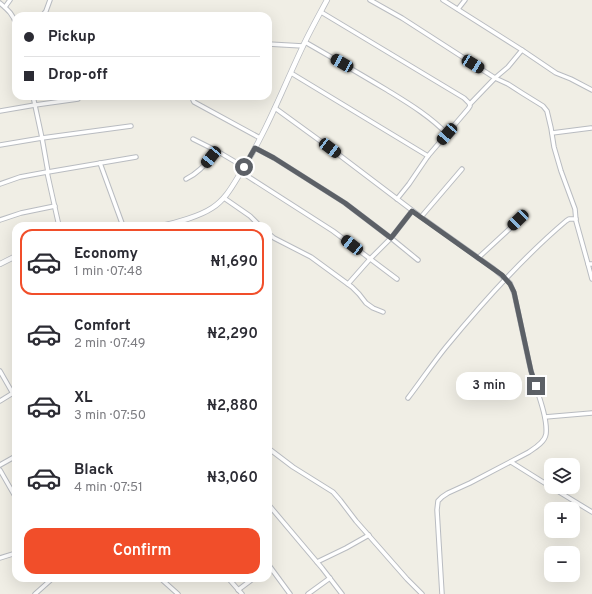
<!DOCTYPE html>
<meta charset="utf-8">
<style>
body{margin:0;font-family:Overpass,sans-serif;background:#f2f2f3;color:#2b2b33;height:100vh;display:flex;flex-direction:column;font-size:15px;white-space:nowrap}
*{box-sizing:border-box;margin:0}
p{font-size:13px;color:#7c7c81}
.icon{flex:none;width:22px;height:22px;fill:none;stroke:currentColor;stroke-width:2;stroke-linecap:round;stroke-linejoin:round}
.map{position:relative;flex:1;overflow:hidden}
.drawer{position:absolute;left:12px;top:222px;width:260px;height:360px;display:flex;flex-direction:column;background:#fff;border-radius:12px;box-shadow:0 4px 16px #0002}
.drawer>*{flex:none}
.hud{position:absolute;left:12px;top:12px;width:260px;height:88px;border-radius:12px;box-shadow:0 4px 16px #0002;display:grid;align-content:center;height:88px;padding:0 12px;background:#fff}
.controls{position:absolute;left:544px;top:458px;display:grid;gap:8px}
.controls a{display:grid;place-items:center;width:36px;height:36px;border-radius:8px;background:#fff;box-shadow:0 4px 16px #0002;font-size:20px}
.end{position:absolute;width:18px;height:18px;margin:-9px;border:5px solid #5c6066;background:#fff;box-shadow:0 0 0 2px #fff}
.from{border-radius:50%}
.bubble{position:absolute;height:28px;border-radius:12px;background:#fff;box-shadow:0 4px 16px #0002;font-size:13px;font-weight:600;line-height:28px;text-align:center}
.car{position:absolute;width:12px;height:24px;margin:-12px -6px;border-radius:5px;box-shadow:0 0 3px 1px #0007;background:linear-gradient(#222 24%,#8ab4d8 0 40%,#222 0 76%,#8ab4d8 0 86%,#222 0)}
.hud b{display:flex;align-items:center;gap:14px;height:38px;font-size:15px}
.hud b+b{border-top:1px solid #e1e1e2}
.hud i{width:10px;height:10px;background:#2b2b33}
ul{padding:7px 0 0;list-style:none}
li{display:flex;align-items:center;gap:12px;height:66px;margin:0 8px 6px;padding:0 4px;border:2px solid transparent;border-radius:12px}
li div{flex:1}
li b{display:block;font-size:15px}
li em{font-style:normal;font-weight:600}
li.selected{border-color:#f14e2a}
li>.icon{width:36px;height:36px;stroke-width:1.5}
.action{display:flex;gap:8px;margin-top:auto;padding:8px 12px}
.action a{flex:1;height:46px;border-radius:12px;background:#f14e2a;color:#fff;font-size:16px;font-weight:600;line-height:46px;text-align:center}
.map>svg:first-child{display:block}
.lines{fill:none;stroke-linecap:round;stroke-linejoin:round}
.minor-casing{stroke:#b9bcc1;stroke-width:5.5}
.tertiary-casing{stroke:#b9bcc1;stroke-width:6}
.minor{stroke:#fff;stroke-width:3.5}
.tertiary{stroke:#fff;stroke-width:4.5}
.route{stroke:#5c6066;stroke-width:5}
</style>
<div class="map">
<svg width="592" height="594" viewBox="0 0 592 594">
<rect width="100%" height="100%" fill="#f0eee5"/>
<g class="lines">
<g class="minor-casing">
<g id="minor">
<polyline points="370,0 402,18 495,78 508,84 522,93 543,106 547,111 551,128 554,147 561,171 575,209 576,221 588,264 592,264"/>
<polyline points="443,0 522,50"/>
<path d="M0,3C8,10 13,14 16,24"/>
<polyline points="5,7 10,0"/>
<polyline points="458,9 465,0"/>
<polyline points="321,12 464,98 469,103 470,106 468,109 428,156 409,184 397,199"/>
<polyline points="42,16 46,11 50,0"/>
<path d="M305,42C333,58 360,74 387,90C408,103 430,116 447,134"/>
<polyline points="268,44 303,46"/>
<polyline points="291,73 428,156"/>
<polyline points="33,96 42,138 48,172 47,172 59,226"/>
<polyline points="194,96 193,100 194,102 260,138"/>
<polyline points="470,104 495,78 508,67 522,50 556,73 571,79 592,90"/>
<path d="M275,108L330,148L421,217L494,269L510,283L514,293C520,319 525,345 531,371C536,389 548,417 546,434C545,442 535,448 529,452L470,483L448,493L442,497L438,501L437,510L442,594"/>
<polyline points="0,111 35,105 78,99"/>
<polyline points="552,133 591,128"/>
<polyline points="193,139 217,151"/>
<polyline points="0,145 42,138 131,126"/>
<polyline points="255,148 274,158 345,203 391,238 370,259 348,284"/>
<polyline points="100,163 123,226"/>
<polyline points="48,172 136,157"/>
<polyline points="241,172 333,231 397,279"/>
<path d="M186,179C199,173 207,162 217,151L244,167"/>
<polyline points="0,184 20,177 47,172"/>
<polyline points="224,198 250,216 260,226"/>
<polyline points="412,211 391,238 418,260"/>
<polyline points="421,217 462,169"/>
<polyline points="0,220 21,213 55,206"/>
<polyline points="268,233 274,238 311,257 352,287 359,294 366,303 373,308 383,312"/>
<polyline points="478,258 518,221"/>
<polyline points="588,264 592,279"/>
<polyline points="0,371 16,399"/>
<path d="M408,398C421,381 433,363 446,347C483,302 521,259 566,221L569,219H576"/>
<polyline points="0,401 13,393"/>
<polyline points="545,417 592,413"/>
<polyline points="268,448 293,467 333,492 340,500 356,521 407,579 422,594"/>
<polyline points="511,462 551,487"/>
<polyline points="0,465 16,456"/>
<polyline points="0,470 16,498"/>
<polyline points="551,487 592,512"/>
<polyline points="268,504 322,568 342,594"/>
<polyline points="0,558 16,553"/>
<polyline points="317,562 346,548 369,535"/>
<polyline points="268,564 290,594"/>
<polyline points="160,578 178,594"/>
<polyline points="228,578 242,594"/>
<polyline points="238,590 254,578"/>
<polyline points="35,594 53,578"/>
<polyline points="308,594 330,578"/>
</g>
</g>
<g class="tertiary-casing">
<g id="tertiary">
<path d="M161,226C176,223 200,216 212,208C226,199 233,185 241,172C266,133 283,88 303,46C310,31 319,15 327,0"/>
<polyline points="0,264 16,256"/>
</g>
</g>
<use href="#minor" class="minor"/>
<use href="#tertiary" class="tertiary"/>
</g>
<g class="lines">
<polyline class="route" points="244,167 255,148 274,158 345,203 391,238 412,211 502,275 510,284 514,292 531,371 536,386"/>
</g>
</svg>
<div class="controls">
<a><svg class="icon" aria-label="layers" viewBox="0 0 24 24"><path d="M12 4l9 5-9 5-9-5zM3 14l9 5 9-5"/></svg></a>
<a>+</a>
<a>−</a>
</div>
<i class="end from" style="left:244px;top:167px"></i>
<i class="end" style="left:536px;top:386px"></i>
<div class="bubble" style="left:456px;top:372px;width:66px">3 min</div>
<i class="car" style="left:342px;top:63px;rotate:299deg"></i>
<i class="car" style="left:473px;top:64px;rotate:121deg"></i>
<i class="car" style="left:447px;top:134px;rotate:221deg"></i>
<i class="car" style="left:330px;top:148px;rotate:127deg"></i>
<i class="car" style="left:211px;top:157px;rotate:219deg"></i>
<i class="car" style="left:518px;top:220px;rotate:226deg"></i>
<i class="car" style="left:352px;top:245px;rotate:308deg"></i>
<div class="hud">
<b><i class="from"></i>Pickup</b>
<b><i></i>Drop-off</b>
</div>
<section class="drawer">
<ul>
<li class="selected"><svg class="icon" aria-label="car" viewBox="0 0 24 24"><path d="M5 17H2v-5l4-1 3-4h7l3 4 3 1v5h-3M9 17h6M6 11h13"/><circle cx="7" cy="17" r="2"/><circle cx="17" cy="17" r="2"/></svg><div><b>Economy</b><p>1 min · 07:48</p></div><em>₦1,690</em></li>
<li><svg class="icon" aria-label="car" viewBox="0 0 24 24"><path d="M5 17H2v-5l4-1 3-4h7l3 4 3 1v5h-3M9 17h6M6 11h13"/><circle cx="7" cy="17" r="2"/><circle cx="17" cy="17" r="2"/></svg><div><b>Comfort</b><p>2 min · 07:49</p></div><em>₦2,290</em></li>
<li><svg class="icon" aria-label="car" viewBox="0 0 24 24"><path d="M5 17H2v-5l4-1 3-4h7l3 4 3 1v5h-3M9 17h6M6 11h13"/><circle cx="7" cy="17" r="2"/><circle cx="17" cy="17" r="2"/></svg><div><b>XL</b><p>3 min · 07:50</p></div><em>₦2,880</em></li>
<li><svg class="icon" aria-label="car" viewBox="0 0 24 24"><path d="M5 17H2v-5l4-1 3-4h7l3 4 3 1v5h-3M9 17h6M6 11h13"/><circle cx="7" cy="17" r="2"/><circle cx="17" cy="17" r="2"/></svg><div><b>Black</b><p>4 min · 07:51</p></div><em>₦3,060</em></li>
</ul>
<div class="action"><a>Confirm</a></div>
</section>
</div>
